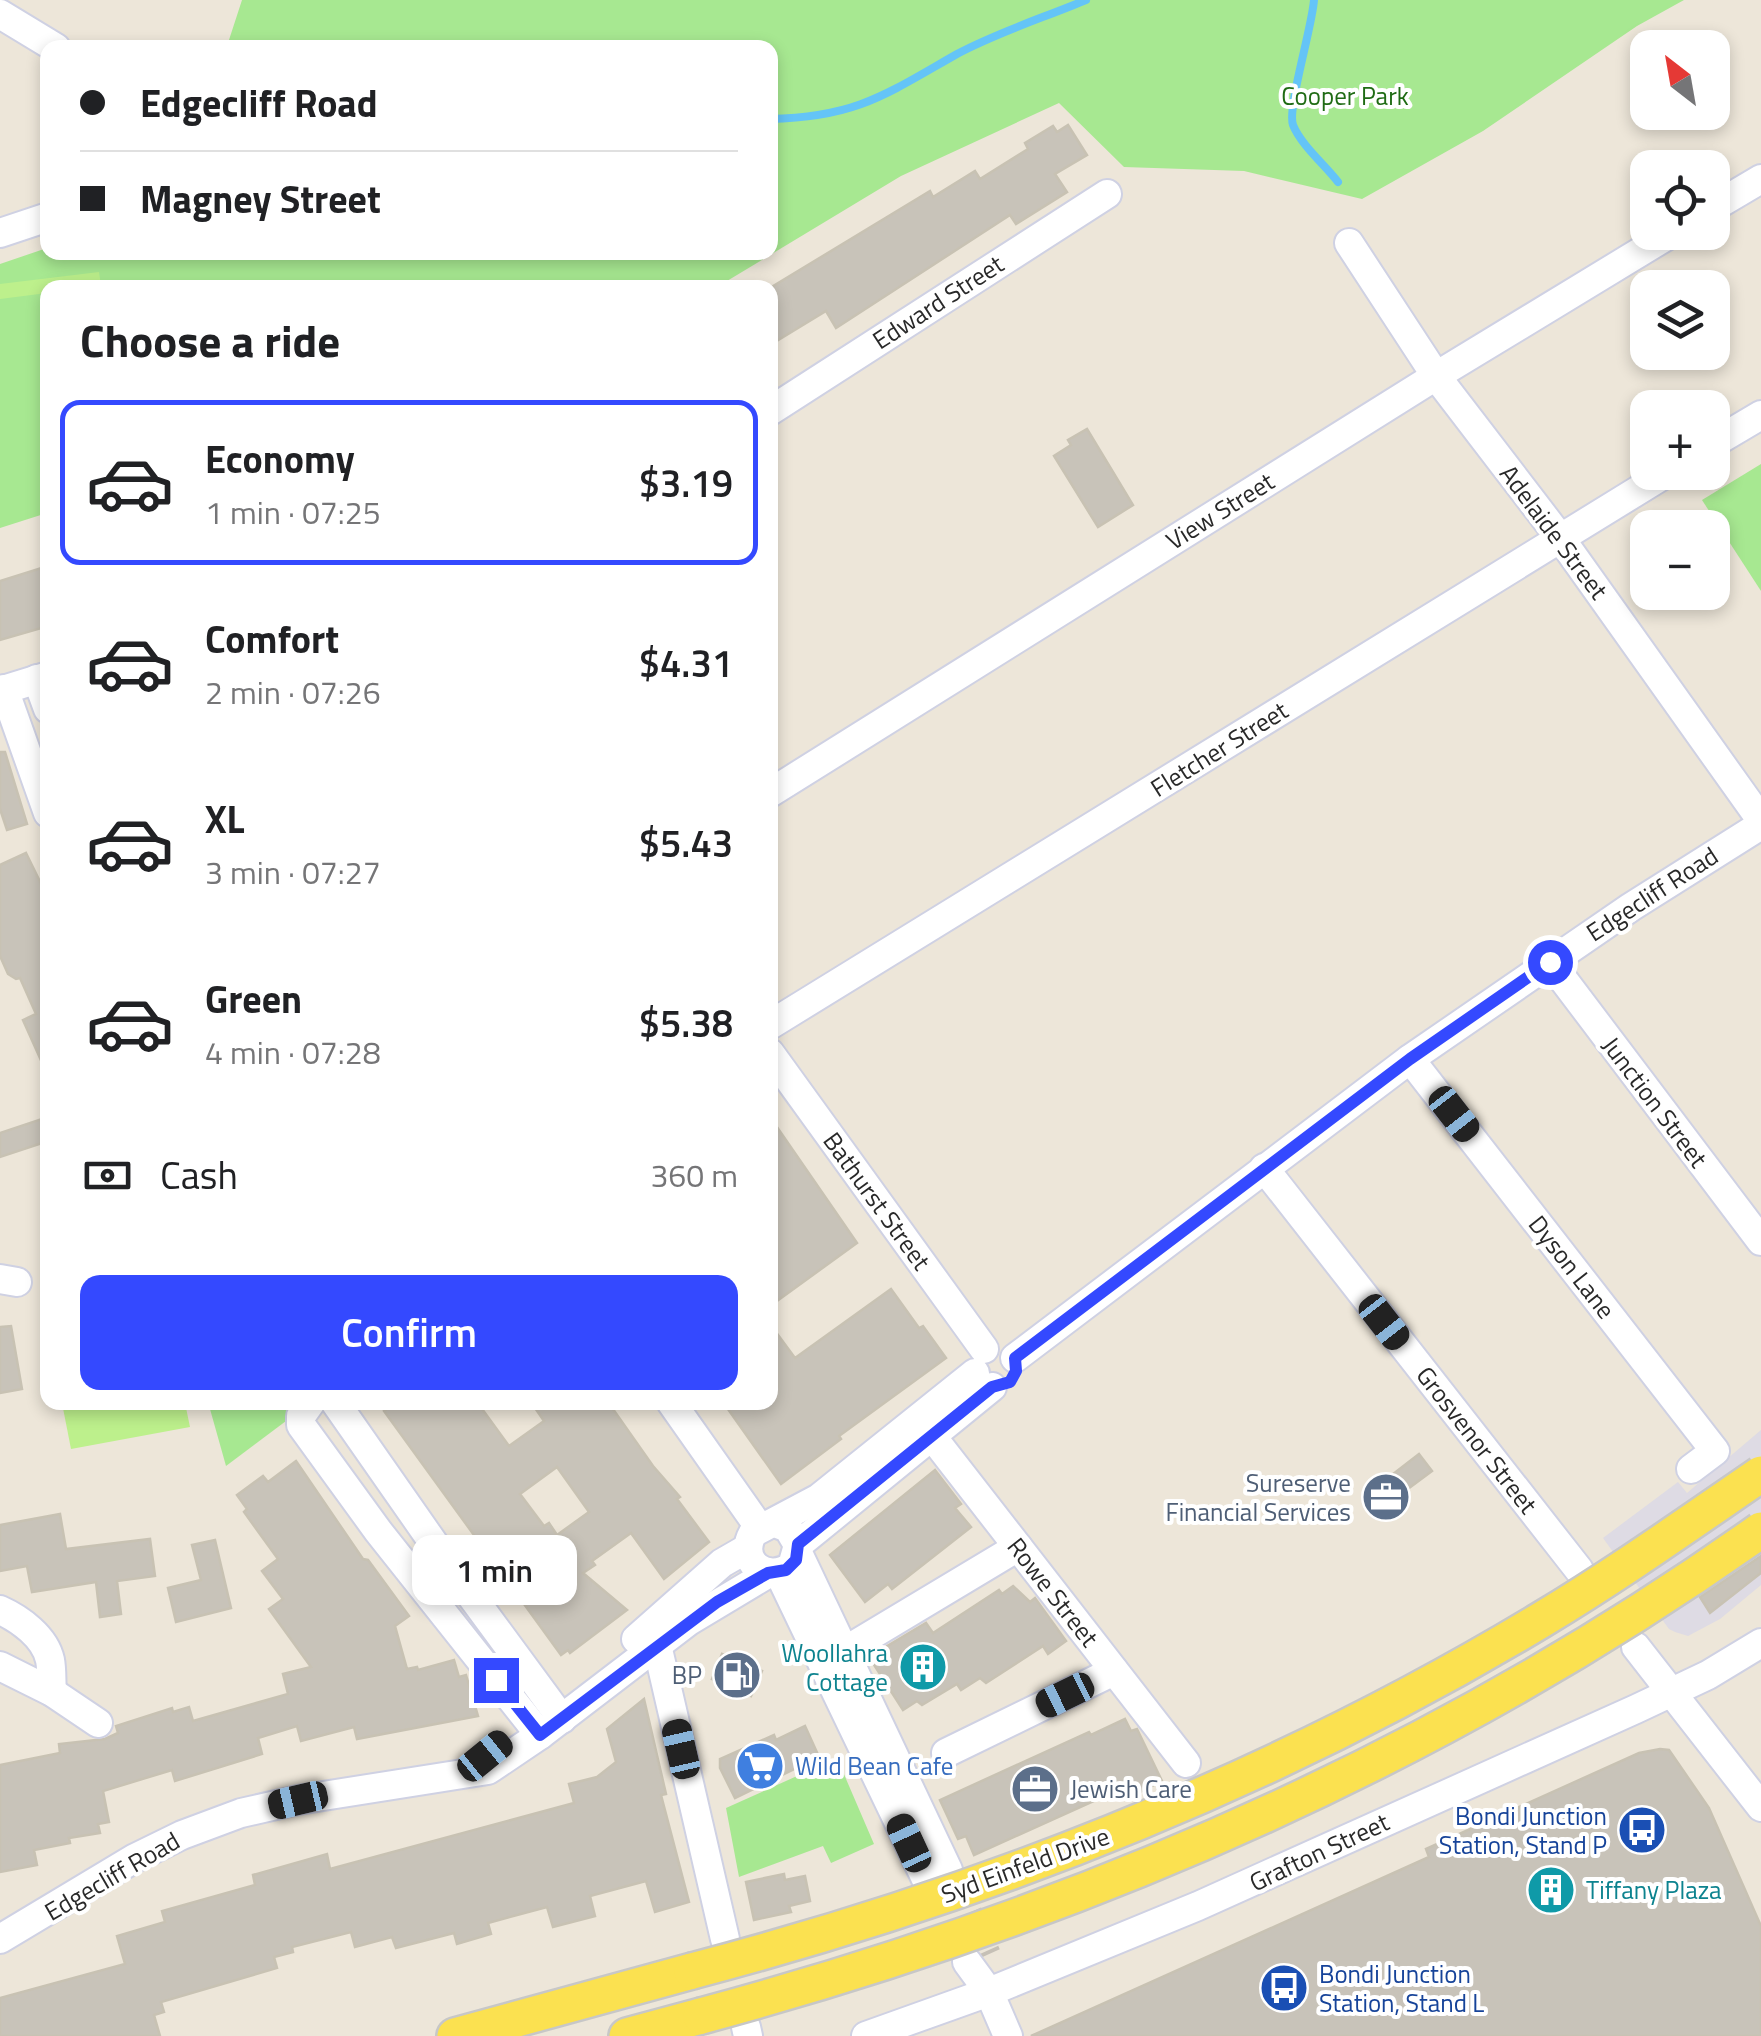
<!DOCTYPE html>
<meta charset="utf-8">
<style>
body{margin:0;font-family:"Titillium Web",sans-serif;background:#f6f6f6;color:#202124;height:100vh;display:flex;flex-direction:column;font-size:38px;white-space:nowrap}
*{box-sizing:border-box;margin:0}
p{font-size:32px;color:#757577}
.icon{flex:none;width:55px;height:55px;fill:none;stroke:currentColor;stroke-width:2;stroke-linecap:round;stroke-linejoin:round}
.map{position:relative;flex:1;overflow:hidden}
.drawer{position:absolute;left:40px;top:280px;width:738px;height:1130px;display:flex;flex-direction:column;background:#fff;border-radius:20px;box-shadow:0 5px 15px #0003}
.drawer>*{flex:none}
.hud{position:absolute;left:40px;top:40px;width:738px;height:220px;border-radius:20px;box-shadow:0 5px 15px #0003;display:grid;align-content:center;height:220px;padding:0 40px;background:#fff}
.needle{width:65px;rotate:329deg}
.buttons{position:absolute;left:1630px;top:30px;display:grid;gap:20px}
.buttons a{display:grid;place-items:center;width:100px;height:100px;border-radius:20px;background:#fff;box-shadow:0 5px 15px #0003;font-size:50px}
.end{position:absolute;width:45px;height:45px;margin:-22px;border:12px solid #3449ff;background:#fff;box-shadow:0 0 0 5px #fff}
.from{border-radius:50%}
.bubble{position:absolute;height:70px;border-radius:20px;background:#fff;box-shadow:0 5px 15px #0003;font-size:32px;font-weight:600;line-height:70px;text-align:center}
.car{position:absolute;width:30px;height:60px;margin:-30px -15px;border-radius:12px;box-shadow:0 0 8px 2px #0007;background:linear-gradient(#222 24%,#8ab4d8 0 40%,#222 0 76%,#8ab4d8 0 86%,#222 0)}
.hud b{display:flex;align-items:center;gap:35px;height:95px;font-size:38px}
.hud b+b{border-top:2px solid #e0e0e0}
.hud i{width:25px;height:25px;background:#202124}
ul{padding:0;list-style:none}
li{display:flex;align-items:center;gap:30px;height:165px;margin:0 20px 15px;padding:0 20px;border:5px solid transparent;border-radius:20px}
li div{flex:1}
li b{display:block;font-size:38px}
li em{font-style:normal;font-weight:600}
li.current{border-color:#3449ff}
li>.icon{width:90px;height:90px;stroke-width:1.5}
h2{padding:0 40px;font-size:45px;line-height:120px}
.pay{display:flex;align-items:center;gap:25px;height:110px;padding:0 40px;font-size:38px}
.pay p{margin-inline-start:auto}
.primary-button{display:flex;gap:20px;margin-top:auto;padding:20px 40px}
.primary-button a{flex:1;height:115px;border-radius:20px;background:#3449ff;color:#fff;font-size:40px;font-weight:600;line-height:115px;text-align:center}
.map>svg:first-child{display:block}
.industrial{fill:#dedbe4}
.green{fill:#a7e891}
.pitch{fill:#bdf08c}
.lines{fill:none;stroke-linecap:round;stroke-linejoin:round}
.stream{stroke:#64c4f7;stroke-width:8}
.building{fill:#c8c3b9;stroke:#c8c2b3;stroke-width:2.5;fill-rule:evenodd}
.minor-tunnel{stroke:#c6c0b6;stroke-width:28;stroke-dasharray:28 14;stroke-linecap:butt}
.minor-casing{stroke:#cfd1e3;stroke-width:32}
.major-casing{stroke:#c7c7c7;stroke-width:40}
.minor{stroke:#fff;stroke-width:28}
.major{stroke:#fbe150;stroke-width:35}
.major-bridge-casing{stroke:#c7c7c7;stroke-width:40;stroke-linecap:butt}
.major-bridge{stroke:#fbe150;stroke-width:35}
.route{stroke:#3449ff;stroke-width:12}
.labels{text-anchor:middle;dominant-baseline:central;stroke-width:8;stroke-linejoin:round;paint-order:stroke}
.park-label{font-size:25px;fill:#1f6b14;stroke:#fff}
.street-label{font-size:25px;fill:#292929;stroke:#fff}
.service-label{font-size:25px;fill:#4e5e75;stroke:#fff;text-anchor:end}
.culture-label{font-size:25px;fill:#0d838f;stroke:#fff;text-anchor:end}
.shop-label{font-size:25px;fill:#366cbe;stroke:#fff;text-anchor:start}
.transit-label{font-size:25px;fill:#164399;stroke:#fff;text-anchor:end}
</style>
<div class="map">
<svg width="1761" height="2036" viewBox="0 0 1761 2036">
<rect width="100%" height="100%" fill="#ede6d9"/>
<polygon class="industrial" points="1761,1430 1761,1585 1720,1619 1688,1636 1675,1632 1669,1629 1603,1538 1678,1482 1687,1493"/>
<g class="green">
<polygon points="242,0 1684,0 1637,26 1483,131 1362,199 1244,171 1124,167 1059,103 901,176 717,287 48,288 47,513 0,528 0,264 47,248 48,252 770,252 770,48 242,47 228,43"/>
<polygon points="1761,464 1761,591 1702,500"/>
<polygon points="208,1402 310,1403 226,1466"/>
<polygon points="837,1758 874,1844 831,1863 823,1846 739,1877 726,1808"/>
</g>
<g class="pitch">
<polygon points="99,272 101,286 48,288 47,293 0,299 0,284"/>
<polygon points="62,1403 185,1403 190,1427 71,1449"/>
</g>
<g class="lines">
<g class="stream">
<path d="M1314,0C1312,28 1287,108 1293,125C1301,145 1325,165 1338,182"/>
<path d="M770,119C856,117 885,95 957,54C998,32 1043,18 1086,0"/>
</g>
</g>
<g class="building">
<polygon points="1068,125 1087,155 1055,174 1067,192 1016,224 1010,215 836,328 826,311 770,345 770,288 930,191 933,197 975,171 980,179 1028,149 1025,143 1053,126 1057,132"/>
<polygon points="1087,429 1133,505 1098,527 1054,456 1071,445 1068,440"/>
<polygon points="48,566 48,626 0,640 0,581"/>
<polygon points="0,752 5,752 27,824 7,830 0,809"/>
<polygon points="26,853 48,898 48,1076 23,1020 36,1014 20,978 16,979 8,974 0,956 0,865"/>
<polygon points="48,1117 48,1141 0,1157 0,1133"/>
<polygon points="770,1117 857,1243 770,1306"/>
<polygon points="891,1289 919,1328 923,1326 946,1358 839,1436 841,1439 781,1484 723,1402 770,1402 770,1324 795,1358"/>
<polygon points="11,1326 22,1389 0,1393 0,1327"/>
<path d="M395,1402H477L509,1446L544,1421L531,1402H608L653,1466L680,1497L677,1499L709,1542L664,1579L631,1533L592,1561L595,1565L583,1573L627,1610L570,1653L568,1650L561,1655L384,1411ZM557,1467L589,1512L557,1535L549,1523L544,1526L520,1494Z"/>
<polygon points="1419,1454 1432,1471 1401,1494 1388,1478"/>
<polygon points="296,1461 363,1559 368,1560 409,1616 395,1626 407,1669 417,1667 418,1670 454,1660 459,1677 466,1675 478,1716 357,1739 354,1727 301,1741 297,1726 258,1738 262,1754 175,1781 172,1770 103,1791 109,1822 98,1824 100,1833 69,1838 70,1843 34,1850 37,1865 0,1872 0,1765 60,1753 59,1744 105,1739 118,1733 116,1726 172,1708 173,1712 189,1707 193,1721 288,1694 283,1674 311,1667 269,1609 283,1599 262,1571 278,1559 244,1512 247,1509 237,1495 263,1476 268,1482"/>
<polygon points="935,1470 961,1504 955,1508 971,1527 892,1589 888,1584 865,1602 830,1555"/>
<polygon points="60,1514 66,1549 150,1539 155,1576 117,1581 121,1614 100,1617 96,1582 32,1592 27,1566 0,1571 0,1525"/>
<polygon points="215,1540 231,1608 176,1622 168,1588 201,1580 192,1545"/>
<polygon points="1761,1556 1761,1573 1710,1613 1700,1597"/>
<polygon points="1013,1586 1030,1602 1035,1598 1066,1641 1048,1654 1043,1646 986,1683 980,1678 961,1690 957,1684 922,1705 917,1701 903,1710 869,1657 926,1623 933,1633 999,1590 1002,1594"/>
<polygon points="722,1654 762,1671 751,1696 712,1679"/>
<polygon points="644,1699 666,1794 661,1795 689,1902 655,1912 646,1881 590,1896 595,1916 553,1927 547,1907 488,1923 491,1934 457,1944 454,1933 396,1948 392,1937 355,1947 351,1932 292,1947 293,1952 274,1957 277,1968 161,2002 164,2012 154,2015 160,2036 0,2036 0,1998 125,1964 117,1936 165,1922 162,1911 255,1885 253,1875 327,1854 330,1869 574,1803 569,1784 597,1777 616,1762 607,1729"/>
<polygon points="1125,1719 1131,1731 1137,1729 1162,1781 1134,1795 1129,1785 974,1855 966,1836 958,1839 940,1800 1089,1732 1091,1735"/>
<polygon points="805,1726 819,1757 735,1798 720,1768 720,1759 774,1735 776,1740"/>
<polygon points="1660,1749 1669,1750 1709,1808 1761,1926 1761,2036 1031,2036 1429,1857 1426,1849 1639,1753"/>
<polygon points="784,1874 785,1880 805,1876 810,1901 789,1906 791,1912 754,1920 746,1882"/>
</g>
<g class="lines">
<polyline class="minor-tunnel" points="951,1875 987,1955"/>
<g class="minor-casing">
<g id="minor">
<polyline points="0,14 56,48"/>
<polyline points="1712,208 1761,179"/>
<polyline points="0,233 48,217"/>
<polyline points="1349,243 1436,376 1561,539 1761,820"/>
<polyline points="770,411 1107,194"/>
<polyline points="1712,444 1761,415"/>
<polyline points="37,679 48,709"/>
<polyline points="4,689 48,813"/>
<polyline points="0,691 48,676"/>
<polyline points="770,793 1436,376 1673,232"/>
<polyline points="1550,962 1761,1241"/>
<polyline points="770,1025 1668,472"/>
<polyline points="770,1053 984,1349"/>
<polyline points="1410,1059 1715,1451 1691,1469"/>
<polyline points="1264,1168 1579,1570"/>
<polyline points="0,1279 17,1282"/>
<polyline points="1015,1358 1410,1059 1631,907 1761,825"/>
<polyline points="311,1402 301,1416 301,1425 378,1531 540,1735"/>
<polyline points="335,1402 453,1571 562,1719"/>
<polyline points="671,1402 759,1527"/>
<polyline points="920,1421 1186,1763"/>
<path d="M775,1523L788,1528L798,1545L792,1566C766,1584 737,1561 753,1533L819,1498L975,1373"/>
<polyline points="798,1545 992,1387"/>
<polyline points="798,1553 948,1870"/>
<polyline points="779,1573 926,1879"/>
<path d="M0,1610C20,1619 45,1637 50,1660C52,1670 51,1682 52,1692"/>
<polyline points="654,1632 725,1939"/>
<polyline points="636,1639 722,1563 748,1548"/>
<polyline points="1636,1647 1761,1807"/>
<polyline points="843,1652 1018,1547"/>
<polyline points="0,1666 52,1692 98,1723"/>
<polyline points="946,1753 1114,1671"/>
<polyline points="0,1939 135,1858 182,1835 241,1813 298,1800 488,1770 540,1735 689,1621 769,1573"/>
<polyline points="967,1962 989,1992 1008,2036"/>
<polyline points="746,2027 748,2036"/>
<polyline points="866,2036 989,1992 1198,1906 1636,1709 1708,1675 1761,1643"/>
</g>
</g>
<g class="major-casing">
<g id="major">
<polyline points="455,2036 692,1971"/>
<polyline points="627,2036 701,2016"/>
</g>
</g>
<use href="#minor" class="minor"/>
<use href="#major" class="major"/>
<g class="major-bridge-casing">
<g id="major-bridge">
<path d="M692,1971C989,1893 1277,1779 1541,1620C1616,1575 1688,1524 1761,1474"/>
<path d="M701,2016C1080,1914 1440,1758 1761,1530"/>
</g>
</g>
<use href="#major-bridge" class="major-bridge"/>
</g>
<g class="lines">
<polyline class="route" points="496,1680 540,1735 717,1602 768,1573 786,1570 796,1560 798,1544 992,1387 1010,1382 1016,1371 1015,1358 1410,1059 1550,962"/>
</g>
<defs>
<g id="office-disc" transform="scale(2.5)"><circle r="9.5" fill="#5c6f8a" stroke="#fff"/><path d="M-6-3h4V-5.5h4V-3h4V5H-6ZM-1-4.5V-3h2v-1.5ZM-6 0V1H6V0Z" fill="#fff"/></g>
<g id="building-disc" transform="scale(2.5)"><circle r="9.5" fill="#0f9aa8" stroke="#fff"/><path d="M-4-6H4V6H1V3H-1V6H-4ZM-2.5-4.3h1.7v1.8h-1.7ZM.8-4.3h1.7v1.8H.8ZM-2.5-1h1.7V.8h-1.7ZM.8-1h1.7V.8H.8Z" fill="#fff"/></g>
<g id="fuel-disc" transform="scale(2.5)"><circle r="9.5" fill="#5c6f8a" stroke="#fff"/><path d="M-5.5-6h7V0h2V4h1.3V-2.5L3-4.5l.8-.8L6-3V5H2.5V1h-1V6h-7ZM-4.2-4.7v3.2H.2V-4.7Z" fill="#fff"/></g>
<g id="supermarket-disc" transform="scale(2.5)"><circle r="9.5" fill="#3f7fe0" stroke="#fff"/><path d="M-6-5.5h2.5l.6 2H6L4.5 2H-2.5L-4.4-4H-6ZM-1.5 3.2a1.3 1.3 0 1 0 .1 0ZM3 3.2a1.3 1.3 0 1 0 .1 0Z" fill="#fff"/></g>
<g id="bus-disc" transform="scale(2.5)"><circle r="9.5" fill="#1a4fb4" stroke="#fff"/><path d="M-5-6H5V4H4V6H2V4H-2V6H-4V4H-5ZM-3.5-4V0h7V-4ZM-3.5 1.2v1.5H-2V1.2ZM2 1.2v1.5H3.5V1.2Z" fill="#fff"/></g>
</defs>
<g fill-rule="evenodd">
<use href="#office-disc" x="1386" y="1497"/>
<use href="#building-disc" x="923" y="1667"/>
<use href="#fuel-disc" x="737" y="1675"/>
<use href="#supermarket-disc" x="760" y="1766"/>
<use href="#office-disc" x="1035" y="1789"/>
<use href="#bus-disc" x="1642" y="1830"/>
<use href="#building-disc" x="1551" y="1890"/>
<use href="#bus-disc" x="1284" y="1988"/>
</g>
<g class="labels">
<g class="park-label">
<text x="1345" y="96">Cooper Park</text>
</g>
<g class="street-label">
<text transform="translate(938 302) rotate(-33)">Edward Street</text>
<text transform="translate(1220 511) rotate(-32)">View Street</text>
<text transform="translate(1554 532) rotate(53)">Adelaide Street</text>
<text transform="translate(1219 749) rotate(-32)">Fletcher Street</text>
<text transform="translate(1652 894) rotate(-33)">Edgecliff Road</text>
<text transform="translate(1655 1102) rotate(53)">Junction Street</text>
<text transform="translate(877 1201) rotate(54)">Bathurst Street</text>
<text transform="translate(1572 1267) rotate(52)">Dyson Lane</text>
<text transform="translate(1477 1440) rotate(52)">Grosvenor Street</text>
<text transform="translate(1053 1592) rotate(52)">Rowe Street</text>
<text transform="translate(1319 1852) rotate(-25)">Grafton Street</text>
<text transform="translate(1025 1865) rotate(-20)">Syd Einfeld Drive</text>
<text transform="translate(112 1876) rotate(-30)">Edgecliff Road</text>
</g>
<g class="service-label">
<text x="1351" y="1483">Sureserve<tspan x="1351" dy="29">Financial Services</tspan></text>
<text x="702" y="1675">BP</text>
<text x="1070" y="1789" text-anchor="start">Jewish Care</text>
</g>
<g class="culture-label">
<text x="888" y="1653">Woollahra<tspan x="888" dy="29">Cottage</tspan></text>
<text x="1586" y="1890" text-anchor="start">Tiffany Plaza</text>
</g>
<g class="shop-label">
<text x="795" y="1766">Wild Bean Cafe</text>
</g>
<g class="transit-label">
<text x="1607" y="1816">Bondi Junction<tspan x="1607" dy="29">Station, Stand P</tspan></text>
<text x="1319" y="1974" text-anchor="start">Bondi Junction<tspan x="1319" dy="29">Station, Stand L</tspan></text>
</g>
</g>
</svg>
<div class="buttons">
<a><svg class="needle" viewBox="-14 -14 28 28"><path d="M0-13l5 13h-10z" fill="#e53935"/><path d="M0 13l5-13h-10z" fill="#757577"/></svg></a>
<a><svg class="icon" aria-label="locate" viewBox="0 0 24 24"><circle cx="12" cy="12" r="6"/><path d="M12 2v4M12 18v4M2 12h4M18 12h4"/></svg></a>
<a><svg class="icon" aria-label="layers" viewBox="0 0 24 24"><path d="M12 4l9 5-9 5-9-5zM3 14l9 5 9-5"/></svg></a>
<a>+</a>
<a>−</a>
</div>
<i class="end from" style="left:1550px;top:962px"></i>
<i class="end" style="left:496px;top:1680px"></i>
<div class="bubble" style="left:412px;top:1535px;width:165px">1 min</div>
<i class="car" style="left:1454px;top:1114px;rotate:142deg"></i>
<i class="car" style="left:1384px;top:1322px;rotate:142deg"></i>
<i class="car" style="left:1065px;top:1695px;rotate:244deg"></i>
<i class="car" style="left:681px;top:1749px;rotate:347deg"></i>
<i class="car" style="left:485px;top:1756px;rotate:51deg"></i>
<i class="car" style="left:298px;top:1800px;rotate:257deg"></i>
<i class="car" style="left:909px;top:1843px;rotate:335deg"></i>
<div class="hud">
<b><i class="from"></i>Edgecliff Road</b>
<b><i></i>Magney Street</b>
</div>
<section class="drawer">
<h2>Choose a ride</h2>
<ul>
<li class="current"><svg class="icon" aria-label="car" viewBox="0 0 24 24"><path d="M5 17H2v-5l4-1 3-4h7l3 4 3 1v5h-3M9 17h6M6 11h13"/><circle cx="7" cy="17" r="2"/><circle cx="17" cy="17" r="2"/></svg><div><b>Economy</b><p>1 min · 07:25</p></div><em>$3.19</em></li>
<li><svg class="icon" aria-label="car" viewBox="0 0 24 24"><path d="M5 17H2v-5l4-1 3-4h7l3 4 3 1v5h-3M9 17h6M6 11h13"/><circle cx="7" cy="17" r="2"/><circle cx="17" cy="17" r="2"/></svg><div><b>Comfort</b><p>2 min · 07:26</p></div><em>$4.31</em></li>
<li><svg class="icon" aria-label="car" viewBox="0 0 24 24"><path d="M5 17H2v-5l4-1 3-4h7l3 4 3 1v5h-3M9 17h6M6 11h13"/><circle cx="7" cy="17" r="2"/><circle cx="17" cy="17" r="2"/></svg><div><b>XL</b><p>3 min · 07:27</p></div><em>$5.43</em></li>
<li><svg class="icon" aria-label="car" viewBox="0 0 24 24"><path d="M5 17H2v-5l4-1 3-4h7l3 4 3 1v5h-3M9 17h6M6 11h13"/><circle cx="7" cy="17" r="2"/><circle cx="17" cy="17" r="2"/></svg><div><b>Green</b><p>4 min · 07:28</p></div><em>$5.38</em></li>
</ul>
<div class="pay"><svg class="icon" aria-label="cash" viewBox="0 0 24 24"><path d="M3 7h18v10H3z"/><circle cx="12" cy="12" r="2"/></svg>Cash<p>360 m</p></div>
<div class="primary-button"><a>Confirm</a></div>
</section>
</div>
